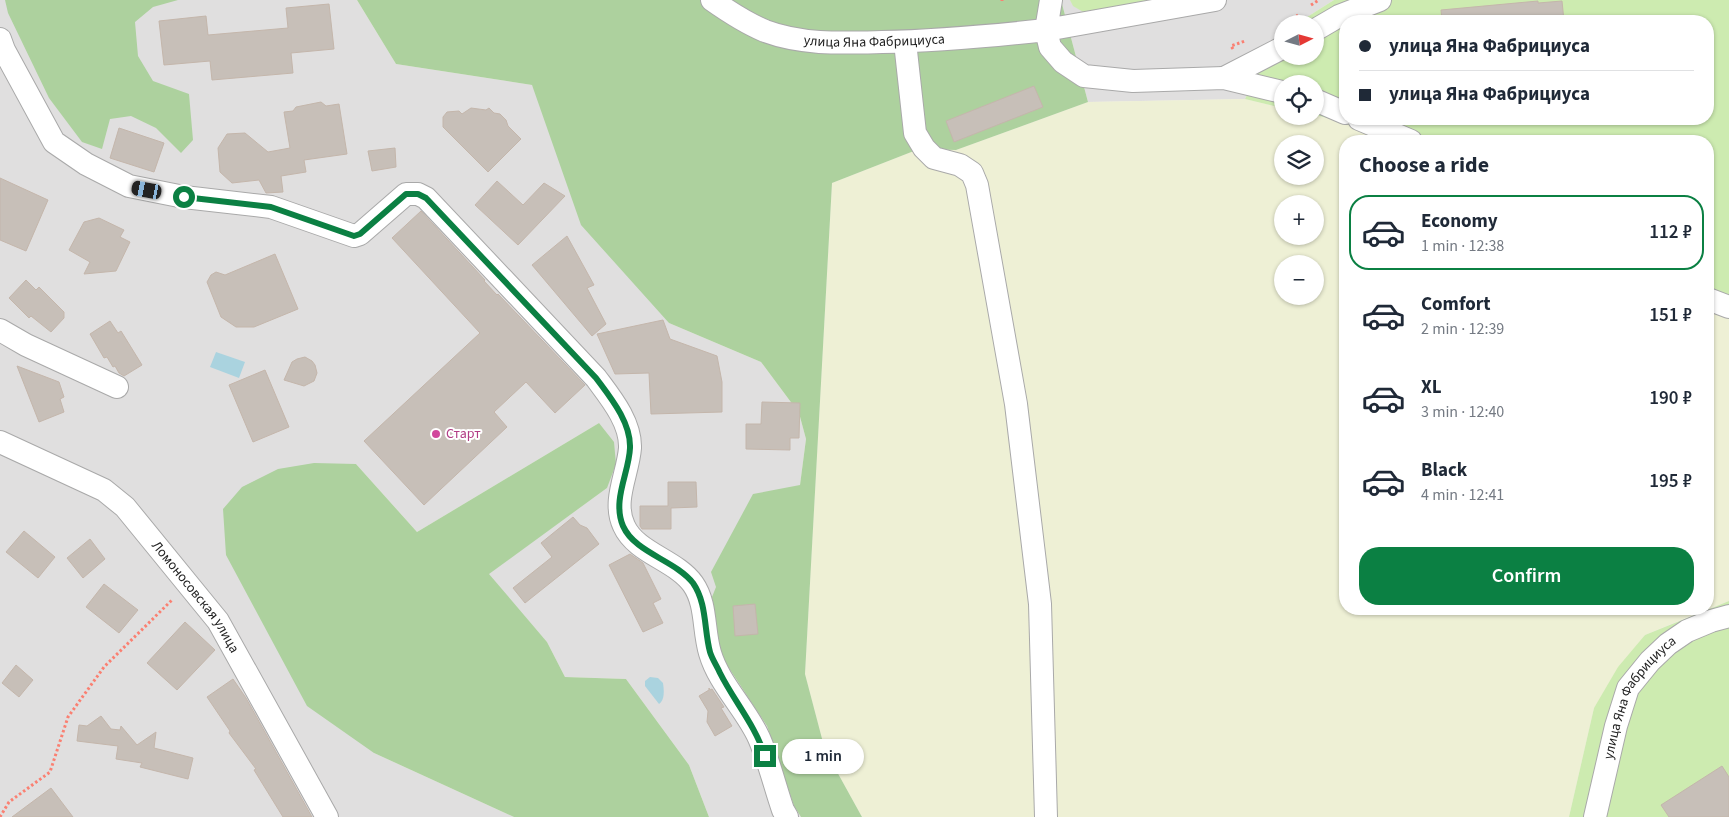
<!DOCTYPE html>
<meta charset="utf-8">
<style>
body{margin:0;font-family:"Source Sans 3",sans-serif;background:#f6f6f7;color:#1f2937;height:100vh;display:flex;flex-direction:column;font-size:19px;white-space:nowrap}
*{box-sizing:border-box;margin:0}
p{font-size:16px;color:#747a83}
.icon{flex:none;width:28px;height:28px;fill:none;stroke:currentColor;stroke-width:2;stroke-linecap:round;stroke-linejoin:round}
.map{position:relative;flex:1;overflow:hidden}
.drawer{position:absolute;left:1339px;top:135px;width:375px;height:480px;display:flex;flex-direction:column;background:#fff;border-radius:20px;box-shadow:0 1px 4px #0004}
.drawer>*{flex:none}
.banner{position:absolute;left:1339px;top:15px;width:375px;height:110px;border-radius:20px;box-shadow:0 1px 4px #0004;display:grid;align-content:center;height:110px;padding:0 20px;background:#fff}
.needle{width:32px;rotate:84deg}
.tools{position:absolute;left:1274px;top:15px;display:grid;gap:10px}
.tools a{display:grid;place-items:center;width:50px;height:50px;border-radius:50%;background:#fff;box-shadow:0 1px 4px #0004;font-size:25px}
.end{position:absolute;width:22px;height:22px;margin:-11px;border:6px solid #0b8043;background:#fff;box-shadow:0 0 0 2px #fff}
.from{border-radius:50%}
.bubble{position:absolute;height:35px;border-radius:18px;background:#fff;box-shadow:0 1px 4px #0004;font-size:16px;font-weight:600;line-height:35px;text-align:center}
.car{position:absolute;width:15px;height:30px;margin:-15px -8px;border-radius:6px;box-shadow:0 0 4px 1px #0007;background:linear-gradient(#222 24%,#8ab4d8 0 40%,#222 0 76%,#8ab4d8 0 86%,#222 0)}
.banner b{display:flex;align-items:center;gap:18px;height:48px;font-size:19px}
.banner b+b{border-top:1px solid #e0e1e3}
.banner i{width:12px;height:12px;background:#1f2937}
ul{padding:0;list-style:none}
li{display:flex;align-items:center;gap:15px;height:75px;margin:0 10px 8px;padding:0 10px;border:2px solid transparent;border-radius:20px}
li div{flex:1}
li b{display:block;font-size:19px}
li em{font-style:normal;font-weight:600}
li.selected{border-color:#0b8043}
li>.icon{width:45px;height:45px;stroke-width:1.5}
h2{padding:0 20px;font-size:22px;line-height:60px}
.button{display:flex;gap:10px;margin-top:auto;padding:10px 20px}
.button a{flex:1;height:58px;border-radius:20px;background:#0b8043;color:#fff;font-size:20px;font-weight:600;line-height:58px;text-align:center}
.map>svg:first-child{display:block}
.residential{fill:#e0dfdf}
.farmland{fill:#eef0d5;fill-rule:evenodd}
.grass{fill:#cdebb0;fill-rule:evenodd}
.forest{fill:#add19e}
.water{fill:#aad3df}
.building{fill:#c7bfb8;stroke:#c4b6ab}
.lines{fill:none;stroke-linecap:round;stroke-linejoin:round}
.minor-casing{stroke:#a9a9a9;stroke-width:24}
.path{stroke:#fa8072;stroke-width:3;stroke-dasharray:2.5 2.5;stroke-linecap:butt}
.minor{stroke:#fff;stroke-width:22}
.route{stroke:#0b8043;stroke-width:6}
.hotel-dot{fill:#d1479c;stroke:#fff;stroke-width:2}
.labels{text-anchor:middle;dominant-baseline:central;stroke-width:4;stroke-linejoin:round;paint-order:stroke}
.street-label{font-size:14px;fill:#222;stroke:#fff}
.hotel-label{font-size:14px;fill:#b23c85;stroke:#fff;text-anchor:start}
</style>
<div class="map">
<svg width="1729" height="817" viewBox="0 0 1729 817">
<rect width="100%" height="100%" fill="#f2efe9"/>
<g class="residential">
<polygon points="0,0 357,0 396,64 532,85 669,323 761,362 799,413 806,439 800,485 719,653 767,726 794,806 801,817 709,817 689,765 626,679 565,677 547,642 488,574 607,488 599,423 417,532 356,464 374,753 514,817 0,817"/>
<polygon points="1061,0 1334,0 1296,24 1282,24 1282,32 1276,36 1245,99 1088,102"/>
</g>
<g class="farmland">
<path d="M1245,99L1282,108V116L1315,115L1340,121L1384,141H1345V609H1707L1645,635L1594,708L1569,817H862L825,750L805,674L832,183L919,149L956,150L1088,102ZM1282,144H1315V176H1282ZM1282,204H1315V236H1282ZM1282,264H1315V296H1282Z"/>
<polygon points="1708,311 1729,318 1729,601 1708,609"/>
</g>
<g class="grass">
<polygon points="1070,0 1163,0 1085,13 1073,6"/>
<path d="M1334,0H1729V318L1708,311V141H1384L1340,121L1315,115V84H1282V108L1245,99L1276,36L1282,32V56H1315V24H1296ZM1345,21H1708V119H1345Z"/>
<polygon points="1729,601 1729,817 1569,817 1594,708 1618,667 1645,635"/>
</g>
<g class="forest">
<polygon points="5,0 178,0 153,7 135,22 138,56 153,81 189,94 193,140 181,153 156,128 131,116 110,119 102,149 82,142 49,98 8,13"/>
<polygon points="357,0 1061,0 1088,102 956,150 919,149 832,183 805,674 825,750 862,817 801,817 794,806 767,726 719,653 712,597 716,587 711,572 753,494 800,485 806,439 799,413 761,362 669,323 581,225 532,85 396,64"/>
<polygon points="599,423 614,442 616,464 607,488 489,574 547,642 565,677 626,679 689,765 709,817 514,817 374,753 307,706 226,555 223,509 242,487 278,469 314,463 356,464 417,532"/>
</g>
<g class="water">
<polygon points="216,352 245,362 239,378 210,367"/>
<path d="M650,677L658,678L663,683C664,690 665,700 659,704L645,686V681Z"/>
</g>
<g class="building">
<polygon points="1538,1 1538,3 1562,1 1564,21 1442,21 1441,10"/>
<polygon points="329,4 334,49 291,53 293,73 212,80 210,61 164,65 159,21 206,16 208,35 288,28 286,8"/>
<polygon points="1034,86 1043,107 954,142 946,121"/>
<polygon points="321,102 326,106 339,104 347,154 304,160 306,172 281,176 283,192 266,193 259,180 232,183 220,172 218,148 227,134 245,133 268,152 290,148 284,112 293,111 296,107"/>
<polygon points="471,108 486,110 489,108 494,113 500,114 506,120 508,126 521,139 488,172 443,127 443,117 447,112 459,111 462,114"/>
<polygon points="119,128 164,143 154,172 110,158"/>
<polygon points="395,148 396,167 372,171 368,151"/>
<polygon points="0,178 48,200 26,251 0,240"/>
<polygon points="497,181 523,205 544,183 565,196 518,245 475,205"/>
<polygon points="421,211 485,280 484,281 497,295 498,294 585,385 555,413 526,382 494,412 507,427 424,505 364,441 480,333 392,238"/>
<polygon points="99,218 124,230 120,237 130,242 116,271 84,274 90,262 69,250 84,222"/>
<polygon points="567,236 594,285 587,288 606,324 592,336 532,265"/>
<polygon points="275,254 298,309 254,327 236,327 221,317 207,282 211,275 216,272 225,275"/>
<polygon points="26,280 36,290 39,287 64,312 64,318 51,332 31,316 29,318 9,298"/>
<polygon points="663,320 670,339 717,356 722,382 722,412 651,414 649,373 615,374 597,334"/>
<polygon points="110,321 118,333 121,331 142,365 124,376 119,373 115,366 113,367 107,357 104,358 90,334"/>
<polygon points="305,357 312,361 315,365 317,373 314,381 304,386 284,380 292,362 297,359"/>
<polygon points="17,366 59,382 64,397 60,399 64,412 39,422"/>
<polygon points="265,370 289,427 253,442 229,385"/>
<polygon points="762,402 800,403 799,438 790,438 790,450 746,449 746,424 761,424"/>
<polygon points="668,482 696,482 697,507 671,508 671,529 642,529 640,526 640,506 668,506"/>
<polygon points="573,517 580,525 587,528 599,544 525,603 513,588 552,557 541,543"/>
<polygon points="24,531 55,557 38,578 6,552"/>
<polygon points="90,539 105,559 83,578 67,558"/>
<polygon points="630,554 643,563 661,599 653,603 663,623 643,632 609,565"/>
<polygon points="104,584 138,610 119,633 86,607"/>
<polygon points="755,604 758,634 735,636 733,606"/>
<polygon points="185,622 215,650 177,690 147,663"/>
<polygon points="16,665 33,680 19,697 2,683"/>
<polygon points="233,679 246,698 312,817 283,817 254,770 256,769 229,733 230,731 207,697"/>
<polygon points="709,688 710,690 712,689 724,707 721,708 732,726 715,736 707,722 708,711 699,696 709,690"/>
<polygon points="101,716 111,729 120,730 121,726 137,745 156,732 154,748 193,758 188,779 140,767 142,763 116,759 118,746 77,741 79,725 87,726"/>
<polygon points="1722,766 1729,777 1729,817 1669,817 1661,805"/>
<polygon points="51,788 73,817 12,817"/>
</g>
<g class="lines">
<g class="minor-casing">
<g id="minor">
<path id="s1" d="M712,0C729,12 746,23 765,31C802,45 843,43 882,42C937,41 991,36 1046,30L1050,47L1063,62L1084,76L1133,81L1224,78L1282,92"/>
<polyline points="1051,0 1046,30 1215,0"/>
<polyline points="1315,30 1339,16 1380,0"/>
<path d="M0,39L4,50L54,142L86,164L129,186L184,197L271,207L354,236L360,234L406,194H418L426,198L596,378C610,397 631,422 630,448C628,474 612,501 624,526C636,553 676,560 693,584C707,604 703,630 710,653C719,684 746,709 759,738C769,761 775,787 783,810L787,817"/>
<polyline points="905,42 915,133 924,148 934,158 960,165 972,173 977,185 980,202 1016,404 1040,604 1046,817"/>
<polyline points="1224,78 1282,48"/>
<polyline points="1315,100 1345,113"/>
<polyline points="1359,119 1411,141"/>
<polyline points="1708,299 1729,307"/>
<polyline points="0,330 26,345 117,387"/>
<path id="s2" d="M0,442L104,490L125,507L218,621L327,817"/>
<path id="s3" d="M1595,817L1616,726L1628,688L1650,661L1668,644L1687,631L1711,621L1729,616"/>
</g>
</g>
<g class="path">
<polyline points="1002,0 1002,1"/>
<polyline points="1311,5 1319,0"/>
<polyline points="1284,24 1298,15"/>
<polyline points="1233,49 1231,46 1245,41"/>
<polyline points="0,817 9,802 50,772 68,717 104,667 173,599"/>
</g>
<use href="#minor" class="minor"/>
</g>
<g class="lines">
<path class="route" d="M184,197L271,207L354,236L360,234L406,194H418L426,198L596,378C610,397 631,422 630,448C629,473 612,500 623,526C635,553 675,560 693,583C707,603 704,630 710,652C712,659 717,666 720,673C734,701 755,725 765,756"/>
</g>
<circle class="hotel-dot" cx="436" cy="434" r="5"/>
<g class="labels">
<g class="street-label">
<text stroke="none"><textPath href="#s1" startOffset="172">улица Яна Фабрициуса</textPath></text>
<text stroke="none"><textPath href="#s2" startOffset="256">Ломоносовская улица</textPath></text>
<text stroke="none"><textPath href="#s3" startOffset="130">улица Яна Фабрициуса</textPath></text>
</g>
<g class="hotel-label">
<text x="446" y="434">Старт</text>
</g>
</g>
</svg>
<div class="tools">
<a><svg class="needle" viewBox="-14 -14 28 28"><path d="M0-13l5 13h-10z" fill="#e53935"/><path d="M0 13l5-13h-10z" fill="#747a83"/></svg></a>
<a><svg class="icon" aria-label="locate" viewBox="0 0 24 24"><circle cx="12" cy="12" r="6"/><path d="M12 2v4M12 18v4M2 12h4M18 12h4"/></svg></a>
<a><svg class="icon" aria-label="layers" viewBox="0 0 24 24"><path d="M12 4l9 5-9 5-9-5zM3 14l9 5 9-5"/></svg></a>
<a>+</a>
<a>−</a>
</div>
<i class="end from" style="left:184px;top:197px"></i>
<i class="end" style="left:765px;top:756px"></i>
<div class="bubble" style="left:782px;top:739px;width:82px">1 min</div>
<i class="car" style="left:147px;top:190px;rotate:281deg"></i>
<div class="banner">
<b><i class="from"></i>улица Яна Фабрициуса</b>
<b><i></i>улица Яна Фабрициуса</b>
</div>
<section class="drawer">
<h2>Choose a ride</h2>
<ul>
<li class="selected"><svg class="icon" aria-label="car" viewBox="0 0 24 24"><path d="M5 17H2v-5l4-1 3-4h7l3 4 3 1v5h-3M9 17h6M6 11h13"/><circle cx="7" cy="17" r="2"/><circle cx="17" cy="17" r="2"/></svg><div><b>Economy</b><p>1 min · 12:38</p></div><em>112 ₽</em></li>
<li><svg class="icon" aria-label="car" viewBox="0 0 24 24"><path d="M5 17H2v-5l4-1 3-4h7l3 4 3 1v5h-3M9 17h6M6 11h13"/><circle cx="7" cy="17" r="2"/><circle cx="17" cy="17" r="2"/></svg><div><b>Comfort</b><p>2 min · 12:39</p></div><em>151 ₽</em></li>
<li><svg class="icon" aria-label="car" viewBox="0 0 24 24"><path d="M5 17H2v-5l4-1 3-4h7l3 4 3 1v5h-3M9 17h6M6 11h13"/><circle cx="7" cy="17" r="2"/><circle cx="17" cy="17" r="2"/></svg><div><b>XL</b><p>3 min · 12:40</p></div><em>190 ₽</em></li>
<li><svg class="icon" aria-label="car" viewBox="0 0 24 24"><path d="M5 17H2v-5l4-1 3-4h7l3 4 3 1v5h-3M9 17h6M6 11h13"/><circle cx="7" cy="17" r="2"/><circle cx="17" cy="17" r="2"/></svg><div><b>Black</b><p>4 min · 12:41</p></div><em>195 ₽</em></li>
</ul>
<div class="button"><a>Confirm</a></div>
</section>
</div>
